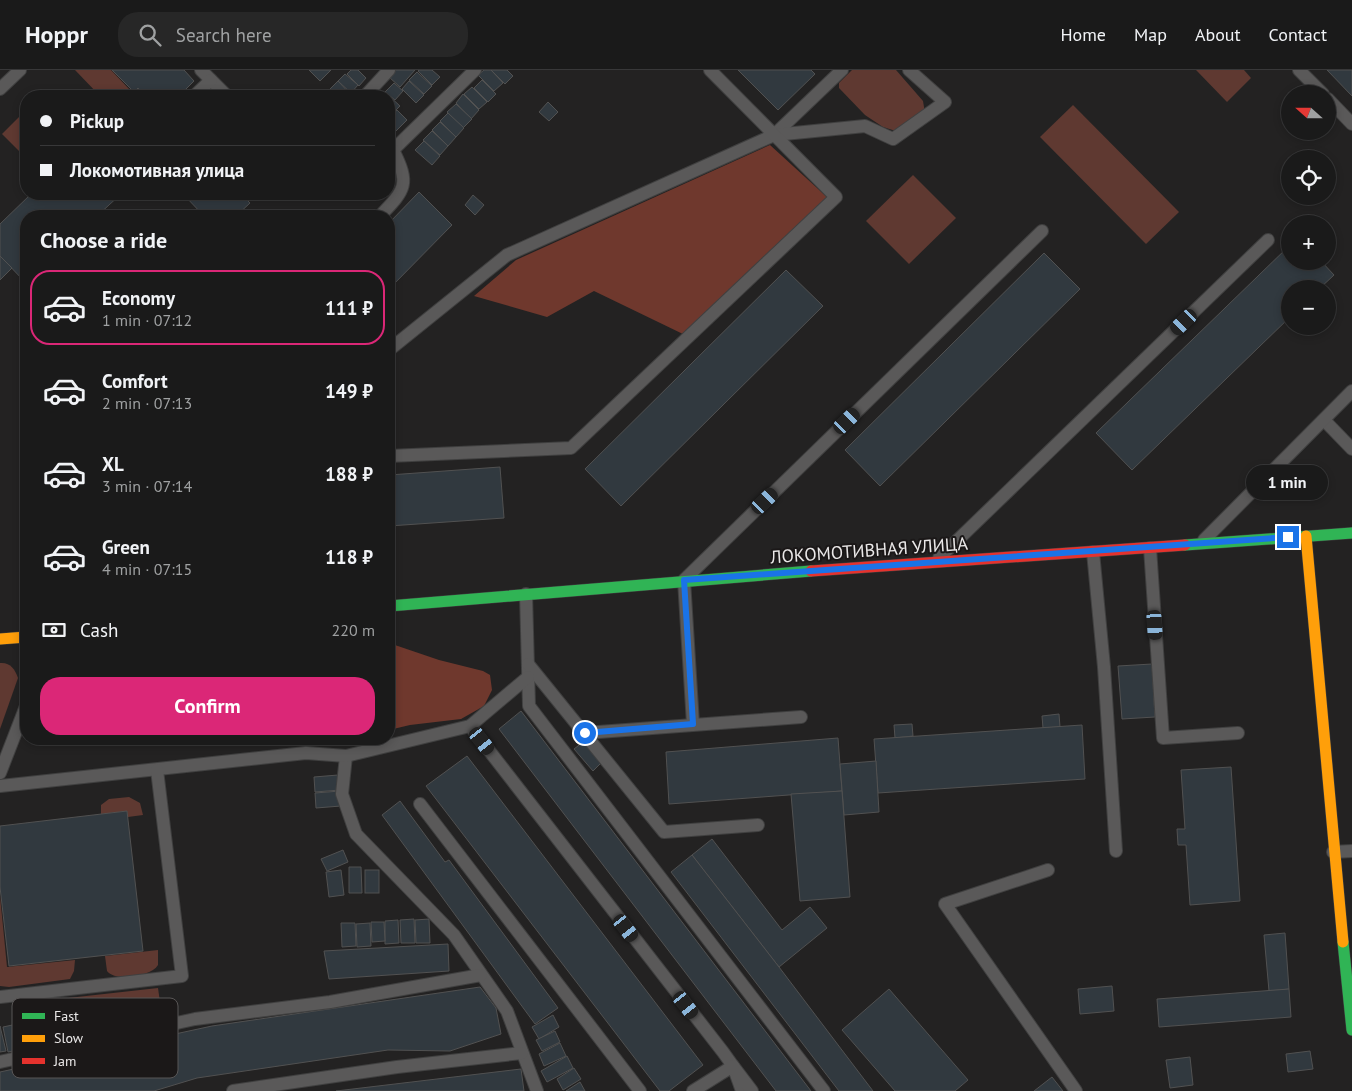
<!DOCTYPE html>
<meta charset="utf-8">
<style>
body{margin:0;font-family:"PT Sans",sans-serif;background:#272727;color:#f1f3f6;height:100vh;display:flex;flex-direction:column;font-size:19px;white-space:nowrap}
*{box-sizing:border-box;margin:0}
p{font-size:16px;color:#9fa1a2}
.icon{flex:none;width:28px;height:28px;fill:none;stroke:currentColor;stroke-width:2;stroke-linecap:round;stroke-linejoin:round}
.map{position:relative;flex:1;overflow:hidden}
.sheet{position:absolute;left:20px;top:140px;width:375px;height:535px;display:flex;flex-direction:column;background:#1a1a1a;border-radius:20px;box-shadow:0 2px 8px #0003,0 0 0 1px #383839}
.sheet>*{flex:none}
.top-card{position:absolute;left:20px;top:20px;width:375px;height:110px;border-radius:20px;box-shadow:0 2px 8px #0003,0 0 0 1px #383839;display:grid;align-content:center;height:110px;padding:0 20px;background:#1a1a1a}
.needle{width:32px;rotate:291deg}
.controls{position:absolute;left:1281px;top:15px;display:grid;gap:10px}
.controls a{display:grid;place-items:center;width:55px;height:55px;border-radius:50%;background:#1a1a1a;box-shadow:0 2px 8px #0003,0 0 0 1px #383839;font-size:25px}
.end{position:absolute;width:22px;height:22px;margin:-11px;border:6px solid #1a73e8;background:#fff;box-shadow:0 0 0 2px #fff}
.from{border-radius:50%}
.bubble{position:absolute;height:35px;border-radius:18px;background:#1a1a1a;box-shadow:0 2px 8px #0003,0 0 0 1px #383839;font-size:16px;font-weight:600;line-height:35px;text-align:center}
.car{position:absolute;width:15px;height:30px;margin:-15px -8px;border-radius:6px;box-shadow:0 0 4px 1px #0007;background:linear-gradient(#222 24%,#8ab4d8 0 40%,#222 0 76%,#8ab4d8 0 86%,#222 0)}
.top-card b{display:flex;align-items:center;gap:18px;height:48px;font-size:19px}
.top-card b+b{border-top:1px solid #383839}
.top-card i{width:12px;height:12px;background:#f1f3f6}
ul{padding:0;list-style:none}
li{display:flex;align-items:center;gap:15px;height:75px;margin:0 10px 8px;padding:0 10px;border:2px solid transparent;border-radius:20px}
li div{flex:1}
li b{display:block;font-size:19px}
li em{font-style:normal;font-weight:600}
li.on{border-color:#db2777}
li>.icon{width:45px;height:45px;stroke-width:1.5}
h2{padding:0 20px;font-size:22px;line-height:60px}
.pay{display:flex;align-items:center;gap:12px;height:55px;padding:0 20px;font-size:19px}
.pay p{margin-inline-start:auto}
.button{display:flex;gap:10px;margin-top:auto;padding:10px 20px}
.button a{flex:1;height:58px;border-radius:20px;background:#db2777;color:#fff;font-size:20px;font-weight:600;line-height:58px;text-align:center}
header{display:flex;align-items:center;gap:30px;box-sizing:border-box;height:70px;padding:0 25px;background:#1a1a1a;border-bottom:1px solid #383839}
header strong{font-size:24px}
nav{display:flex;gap:28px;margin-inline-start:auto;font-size:18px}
.search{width:350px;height:45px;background:#272727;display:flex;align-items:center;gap:12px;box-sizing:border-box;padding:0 18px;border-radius:20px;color:#9fa1a2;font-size:19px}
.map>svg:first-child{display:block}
.green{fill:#5f3931}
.forest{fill:#6f382d}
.building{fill:#31393f;stroke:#515151}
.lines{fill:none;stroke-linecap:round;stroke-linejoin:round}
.lane-casing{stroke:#404040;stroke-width:14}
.fast-casing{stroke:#404040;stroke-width:12}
.slow-casing{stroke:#404040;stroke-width:12}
.jam-casing{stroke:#404040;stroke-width:12}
.lane{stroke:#5a5959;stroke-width:12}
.fast{stroke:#30b455;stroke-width:11}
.slow{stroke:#ff9f0a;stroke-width:11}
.jam{stroke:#e5322d;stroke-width:11}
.route{stroke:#1a73e8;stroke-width:6}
.labels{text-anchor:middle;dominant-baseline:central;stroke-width:4;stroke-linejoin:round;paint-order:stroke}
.street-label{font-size:18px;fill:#eae8e8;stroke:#1b1818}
.key{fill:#1b1818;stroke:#595656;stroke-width:1}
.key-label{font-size:14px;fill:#eae8e8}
</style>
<header>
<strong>Hoppr</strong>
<div class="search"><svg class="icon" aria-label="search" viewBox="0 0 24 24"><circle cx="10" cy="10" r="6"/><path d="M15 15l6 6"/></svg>Search here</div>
<nav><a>Home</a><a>Map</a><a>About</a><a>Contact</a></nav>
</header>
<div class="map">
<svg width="1352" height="1021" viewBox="0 0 1352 1021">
<rect width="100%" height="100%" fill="#232222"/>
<g class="green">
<polygon points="75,0 111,0 130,20 123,26 100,26"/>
<polygon points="852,0 896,0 923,31 925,43 899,62 883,57 865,45 839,18 839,13"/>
<polygon points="1196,0 1244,0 1251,8 1227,32"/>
<polygon points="1073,35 1179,142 1146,174 1040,67"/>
<polygon points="26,40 26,88 2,64"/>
<polygon points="913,105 956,148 909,194 866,151"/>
<path d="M0,593C10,592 15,599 18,608L0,659Z"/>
<polygon points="129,727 140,733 143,745 128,747 127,741 101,744 101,735 109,729"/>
<polygon points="0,826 7,897 75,890 74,901 70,909 9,917 0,916"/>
<path d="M158,880V895C151,907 115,912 107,901L105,886Z"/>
<polygon points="158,918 161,939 16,951 32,932"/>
</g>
<g class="forest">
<polygon points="770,75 828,128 685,265 594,221 547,247 474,226 516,190"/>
<polygon points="389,573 439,590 483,601 490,605 492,620 484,636 461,649 410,655 389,660"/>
<polygon points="188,669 346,669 195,671"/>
</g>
<g class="building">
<polygon points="112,0 184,0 194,11 179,26 145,26 138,18 134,22"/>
<polygon points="309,0 331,0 320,11"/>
<polygon points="351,0 358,0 366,8 359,16 347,4"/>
<polygon points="396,0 415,0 400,17 389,7"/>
<polygon points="419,0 432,0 440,7 432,15 418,1"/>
<polygon points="484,0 491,0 503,13 494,21 478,5"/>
<polygon points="491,0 507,0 513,6 505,14"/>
<polygon points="738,0 811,0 815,4 778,40"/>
<polygon points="1327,0 1352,0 1352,26"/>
<polygon points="417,2 432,16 424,24 409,10"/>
<polygon points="345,4 358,15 351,23 338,11"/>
<polygon points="482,10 496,24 488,32 474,18"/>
<polygon points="338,11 352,26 335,26 329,20"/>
<polygon points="409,11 424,25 416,33 402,19"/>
<polygon points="394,13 403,21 395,30 385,22"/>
<polygon points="472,17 487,32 479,39 464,24"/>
<polygon points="387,24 400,36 392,44 389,41 389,26 384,26"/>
<polygon points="463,24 479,40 471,49 456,33"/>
<polygon points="548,32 558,42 549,51 539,42"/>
<polygon points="456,34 472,49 463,58 447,42"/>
<polygon points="397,40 407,50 391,66 389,64 389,49"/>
<polygon points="448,43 464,58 456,67 440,51"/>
<polygon points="440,52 456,67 448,76 432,60"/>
<polygon points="432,61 448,76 440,85 423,70"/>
<polygon points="424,71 440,86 432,95 415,80"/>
<polygon points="419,122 452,155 389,219 389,153"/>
<polygon points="31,124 121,124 97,146 26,146 26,213 0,186 0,154"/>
<polygon points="183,124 241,124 250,133 236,146 204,146"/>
<polygon points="473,125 484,135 475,145 465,135"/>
<polygon points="1290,175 1290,191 1321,191 1334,205 1319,219 1290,219 1290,247 1132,400 1096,363"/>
<polygon points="1044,183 1080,219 880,416 845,380"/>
<polygon points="0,186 12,198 0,210"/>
<polygon points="786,200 823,236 621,436 585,399"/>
<polygon points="500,397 504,448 389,456 389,405"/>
<polygon points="1152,594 1155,647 1122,649 1118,596"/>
<polygon points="521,641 811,1021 776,1021 499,659"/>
<polygon points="1059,644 1060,657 1043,658 1042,646"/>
<polygon points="912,654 913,666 895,668 894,655"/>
<polygon points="1082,655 1085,709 878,723 874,669"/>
<polygon points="838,668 842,721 669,734 666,682"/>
<polygon points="583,672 601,693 593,701 574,679"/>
<polygon points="467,686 703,995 669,1021 660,1021 426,716"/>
<polygon points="876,691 879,742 844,745 840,694"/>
<polygon points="1231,697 1240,831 1190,835 1186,775 1178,775 1177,759 1185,759 1181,700"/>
<polygon points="338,705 340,720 315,722 314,707"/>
<polygon points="340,721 341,736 316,738 315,723"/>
<polygon points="842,721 850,827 800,831 791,724"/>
<polygon points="400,731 445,792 449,790 558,938 535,954 382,745"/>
<polygon points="127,741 143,881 9,896 0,817 0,756"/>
<polygon points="712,769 782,860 810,837 827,858 779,897 692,785"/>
<polygon points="343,780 348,792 327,801 321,789"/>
<polygon points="692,785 779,897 873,1021 839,1021 671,802"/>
<polygon points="349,797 361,797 362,823 349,823"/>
<polygon points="341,800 344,825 329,827 326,802"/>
<rect x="365" y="800" width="14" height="23"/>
<polygon points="414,849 415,873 401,873 400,850"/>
<polygon points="429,849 430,873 416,873 415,850"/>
<polygon points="398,850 399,873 385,874 385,851"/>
<polygon points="371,852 384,852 385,871 372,872"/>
<polygon points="341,853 355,853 356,876 342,877"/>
<polygon points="370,853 371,876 357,877 356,854"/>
<polygon points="1285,863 1289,919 1269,921 1264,865"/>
<polygon points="448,874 449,901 329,909 324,881"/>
<polygon points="1112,916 1114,941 1080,944 1078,919"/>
<polygon points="480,917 496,938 501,964 450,981 388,980 197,1008 154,1021 0,1021 0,1002 212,956"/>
<polygon points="889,919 968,1010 955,1021 895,1021 842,960"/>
<polygon points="1289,919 1291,947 1159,957 1157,929"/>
<polygon points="553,945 559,957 539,969 532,957"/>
<polygon points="17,954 22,979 8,982 3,957"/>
<polygon points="0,956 6,981 0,982"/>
<polygon points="555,961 560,972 542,981 536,970"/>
<polygon points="560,973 566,986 544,996 539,984"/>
<polygon points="1310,981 1313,999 1288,1002 1286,984"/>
<polygon points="567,986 573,998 547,1012 541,1001"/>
<polygon points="1190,987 1193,1015 1170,1018 1166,990"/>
<polygon points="574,998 581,1009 563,1020 557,1009"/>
<polygon points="521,999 524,1021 336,1021"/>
<polygon points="1052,1007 1063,1021 1034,1021"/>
<polygon points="580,1012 585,1021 566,1021"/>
</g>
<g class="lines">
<g class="lane-casing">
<g id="lane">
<polyline points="201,0 227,26"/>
<polyline points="1299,0 1323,24"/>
<polyline points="0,19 20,0"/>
<polyline points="194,26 211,10"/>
<polyline points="365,26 389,0"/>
<polyline points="1328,29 1352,54"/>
<polyline points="774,65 842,0"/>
<polyline points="389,76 393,80 475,0"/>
<path d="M380,146C406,119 410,114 393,80"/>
<polyline points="389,280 507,185 774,65 865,56 893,69 945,32 909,0"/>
<polyline points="1324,350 1352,379"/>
<polyline points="389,386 571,378 836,127 710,0"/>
<polyline points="1204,470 1352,321"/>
<polyline points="1150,478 1163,668 1238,663"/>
<polyline points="1093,482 1104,597 1116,781"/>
<polyline points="939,488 1268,170"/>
<polyline points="526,524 529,636 824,1021"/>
<polyline points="528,594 664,762 758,755"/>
<polyline points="693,654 684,510 1042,161"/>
<polyline points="470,656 723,982 733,996 742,1021"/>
<polyline points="585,663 801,647"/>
<polyline points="346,686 342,724 356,764 454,865 507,941 537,1021"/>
<polyline points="0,703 26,636"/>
<polyline points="0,716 306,683 346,686 470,656 528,607"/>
<polyline points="420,734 640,1021"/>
<polyline points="1333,782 1352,781"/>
<polyline points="1048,800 945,834 1076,1021"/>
<polyline points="0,927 182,906 157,700"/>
<polyline points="0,992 195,949 330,932 481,905"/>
<polyline points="233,1021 397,997 522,983"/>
<polyline points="693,1021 733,996 752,1021"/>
</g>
</g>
<g class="fast-casing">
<g id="fast">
<polyline points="1185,475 1352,463"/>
<polyline points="389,536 811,501"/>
<polyline points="1343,872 1352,960"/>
</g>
</g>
<g class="slow-casing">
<g id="slow">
<polyline points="1306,466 1343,872"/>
<polyline points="0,569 26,567"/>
</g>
</g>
<g class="jam-casing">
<polyline id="jam" points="811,501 1185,475"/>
</g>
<use href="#lane" class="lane"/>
<use href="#fast" class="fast"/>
<use href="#slow" class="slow"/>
<use href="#jam" class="jam"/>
</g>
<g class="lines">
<polyline class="route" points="585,663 693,654 684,510 1288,467"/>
</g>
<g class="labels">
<g class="street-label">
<text transform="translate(869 480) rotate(-4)">ЛОКОМОТИВНАЯ УЛИЦА</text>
</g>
</g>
<rect x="12" y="928" width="166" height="80" rx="8" class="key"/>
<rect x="22" y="943" width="23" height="6" fill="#30b455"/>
<rect x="22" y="965" width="23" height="7" fill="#ff9f0a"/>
<rect x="22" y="988" width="23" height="6" fill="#e5322d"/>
<g class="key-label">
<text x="54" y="951">Fast</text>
<text x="54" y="973">Slow</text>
<text x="54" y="996">Jam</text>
</g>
</svg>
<div class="controls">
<a><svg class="needle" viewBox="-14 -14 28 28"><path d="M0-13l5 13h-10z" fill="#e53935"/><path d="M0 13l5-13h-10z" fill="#9fa1a2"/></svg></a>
<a><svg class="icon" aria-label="locate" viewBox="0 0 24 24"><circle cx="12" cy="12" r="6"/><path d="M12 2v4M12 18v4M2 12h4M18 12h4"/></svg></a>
<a>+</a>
<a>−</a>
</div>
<i class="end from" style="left:585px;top:663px"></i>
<i class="end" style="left:1288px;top:467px"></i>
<div class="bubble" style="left:1246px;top:395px;width:82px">1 min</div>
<i class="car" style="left:1184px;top:252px;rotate:226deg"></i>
<i class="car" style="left:847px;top:351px;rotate:46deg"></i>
<i class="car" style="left:765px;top:431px;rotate:46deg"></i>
<i class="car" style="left:1155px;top:555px;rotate:176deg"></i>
<i class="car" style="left:482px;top:671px;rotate:142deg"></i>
<i class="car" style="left:626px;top:858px;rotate:142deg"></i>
<i class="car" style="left:686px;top:935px;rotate:142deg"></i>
<div class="top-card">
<b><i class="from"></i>Pickup</b>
<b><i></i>Локомотивная улица</b>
</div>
<section class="sheet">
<h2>Choose a ride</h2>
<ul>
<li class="on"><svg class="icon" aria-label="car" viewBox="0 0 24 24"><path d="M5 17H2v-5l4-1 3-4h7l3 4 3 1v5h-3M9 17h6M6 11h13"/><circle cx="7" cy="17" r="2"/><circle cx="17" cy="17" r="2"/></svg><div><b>Economy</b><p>1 min · 07:12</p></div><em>111 ₽</em></li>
<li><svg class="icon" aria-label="car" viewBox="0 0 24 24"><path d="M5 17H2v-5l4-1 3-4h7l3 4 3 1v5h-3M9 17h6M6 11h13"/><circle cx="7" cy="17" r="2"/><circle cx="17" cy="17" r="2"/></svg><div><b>Comfort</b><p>2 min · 07:13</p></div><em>149 ₽</em></li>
<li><svg class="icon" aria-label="car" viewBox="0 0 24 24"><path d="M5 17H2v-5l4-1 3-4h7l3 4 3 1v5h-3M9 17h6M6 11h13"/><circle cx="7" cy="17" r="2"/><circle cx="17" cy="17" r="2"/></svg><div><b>XL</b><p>3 min · 07:14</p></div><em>188 ₽</em></li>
<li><svg class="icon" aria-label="car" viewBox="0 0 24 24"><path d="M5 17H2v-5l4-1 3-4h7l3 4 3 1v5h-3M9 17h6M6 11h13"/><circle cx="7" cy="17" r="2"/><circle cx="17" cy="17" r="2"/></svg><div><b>Green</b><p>4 min · 07:15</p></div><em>118 ₽</em></li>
</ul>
<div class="pay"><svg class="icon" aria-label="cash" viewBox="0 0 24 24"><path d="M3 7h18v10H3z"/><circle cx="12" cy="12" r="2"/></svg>Cash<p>220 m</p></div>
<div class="button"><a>Confirm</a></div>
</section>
</div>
